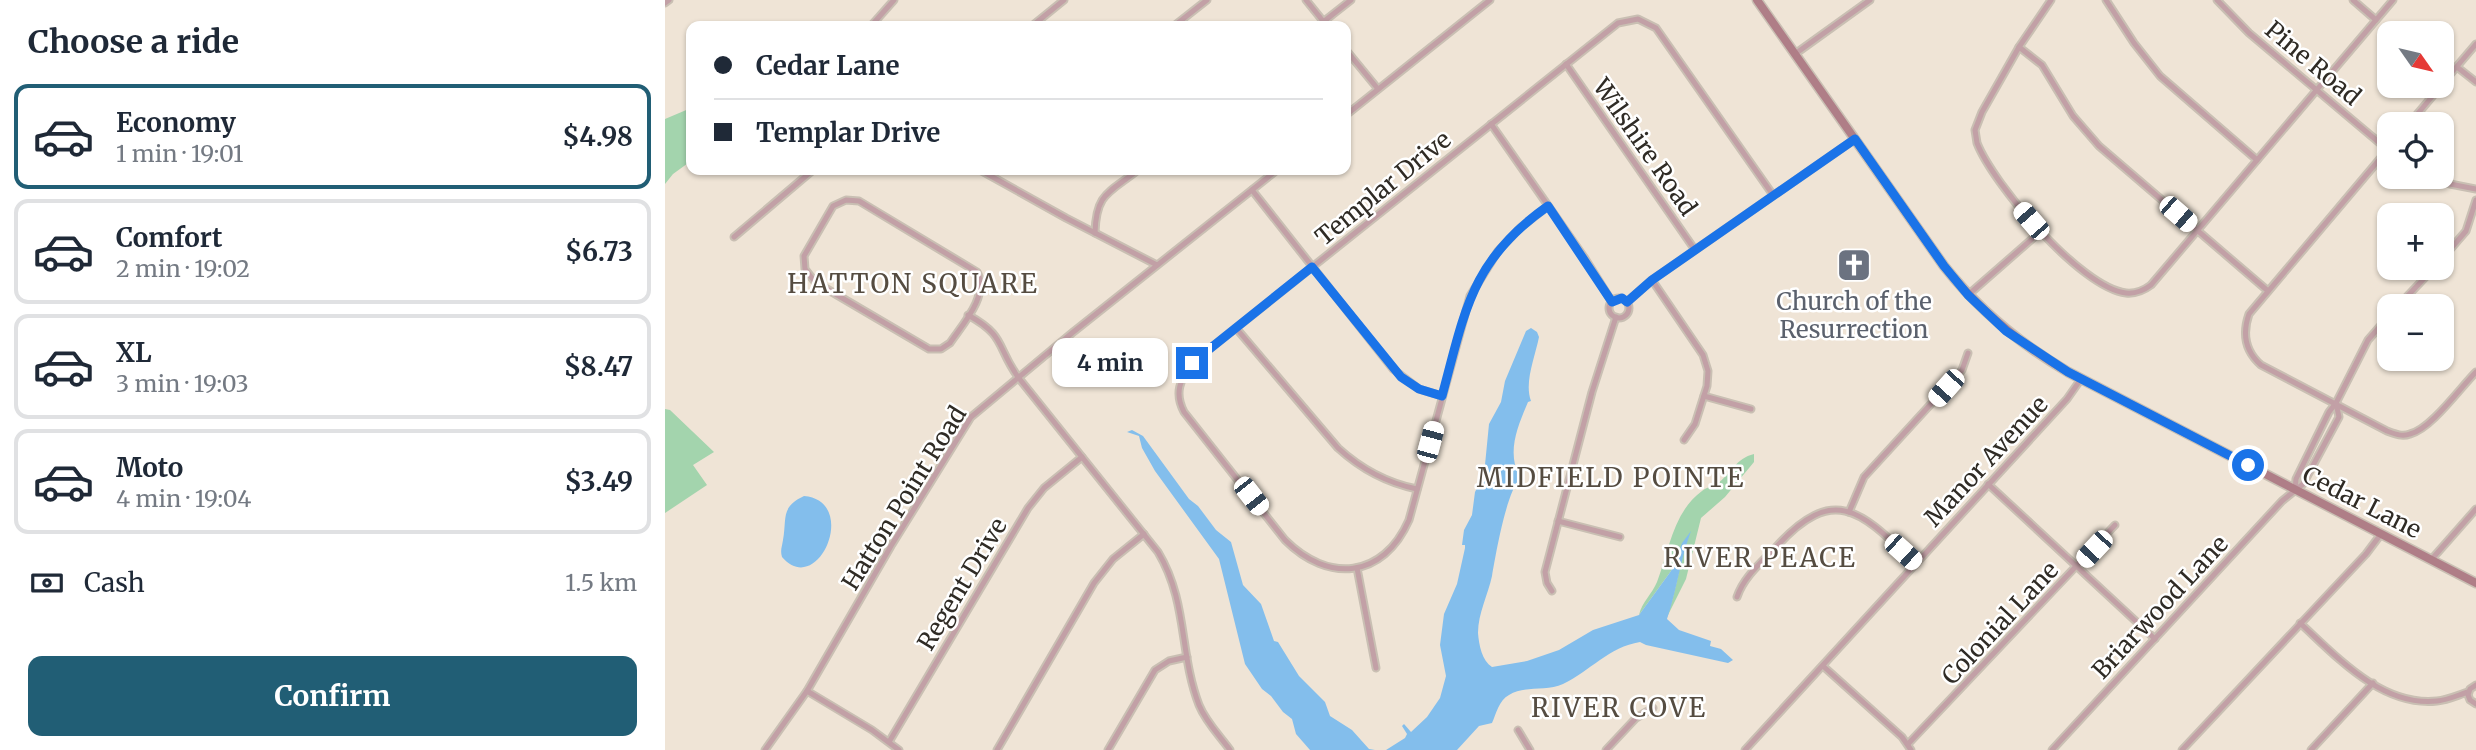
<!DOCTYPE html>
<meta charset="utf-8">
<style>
body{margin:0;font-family:Merriweather,serif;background:#f6f6f7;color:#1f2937;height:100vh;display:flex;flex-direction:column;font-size:26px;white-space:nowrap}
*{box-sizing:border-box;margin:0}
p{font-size:23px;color:#747a83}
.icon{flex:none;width:38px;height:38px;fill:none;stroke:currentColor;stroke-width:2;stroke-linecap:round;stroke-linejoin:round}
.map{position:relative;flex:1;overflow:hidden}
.sheet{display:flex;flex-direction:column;background:#fff;width:665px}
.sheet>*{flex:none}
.top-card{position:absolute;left:21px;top:21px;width:665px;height:154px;border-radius:14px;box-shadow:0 2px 5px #0004;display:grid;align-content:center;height:154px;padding:0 28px;background:#fff}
.needle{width:46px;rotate:124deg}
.buttons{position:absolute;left:1712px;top:21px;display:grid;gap:14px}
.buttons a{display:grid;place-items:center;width:77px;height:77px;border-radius:14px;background:#fff;box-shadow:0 2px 5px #0004;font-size:35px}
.end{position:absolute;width:32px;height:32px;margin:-16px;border:9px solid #1a73e8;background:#fff;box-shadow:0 0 0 4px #fff}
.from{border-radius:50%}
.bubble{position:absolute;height:49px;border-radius:14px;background:#fff;box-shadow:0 2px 5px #0004;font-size:23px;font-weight:700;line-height:49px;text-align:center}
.car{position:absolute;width:21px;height:42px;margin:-21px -10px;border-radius:9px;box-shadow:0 0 5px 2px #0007;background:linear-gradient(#fff 24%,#345 0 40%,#fff 0 76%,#345 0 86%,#fff 0)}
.top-card b{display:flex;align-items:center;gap:24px;height:66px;font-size:26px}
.top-card b+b{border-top:2px solid #e0e1e3}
.top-card i{width:18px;height:18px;background:#1f2937}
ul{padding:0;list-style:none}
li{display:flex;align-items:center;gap:21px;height:105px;margin:0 14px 10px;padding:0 14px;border:4px solid #e0e1e3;border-radius:14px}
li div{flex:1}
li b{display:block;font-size:26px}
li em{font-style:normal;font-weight:700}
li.on{border-color:#215e75}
li>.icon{width:63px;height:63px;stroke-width:1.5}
h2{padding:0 28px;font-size:32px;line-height:84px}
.pay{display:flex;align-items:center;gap:18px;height:77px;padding:0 28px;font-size:26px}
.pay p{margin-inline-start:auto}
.cta{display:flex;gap:14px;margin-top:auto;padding:14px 28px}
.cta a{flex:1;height:80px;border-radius:14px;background:#215e75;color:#fff;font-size:28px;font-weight:700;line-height:80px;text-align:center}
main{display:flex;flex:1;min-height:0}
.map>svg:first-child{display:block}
.green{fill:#a3d4ad}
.water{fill:#83beec}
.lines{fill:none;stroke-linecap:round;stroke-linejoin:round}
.street-casing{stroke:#c9bfb3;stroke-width:9}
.secondary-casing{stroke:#c9bfb3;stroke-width:11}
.street{stroke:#c2a0a6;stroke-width:5}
.secondary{stroke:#af7e87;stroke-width:8}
.route{stroke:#1a73e8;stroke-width:9}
.labels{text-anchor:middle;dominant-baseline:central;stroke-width:5;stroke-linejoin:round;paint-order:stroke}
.street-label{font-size:24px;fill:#2f2b25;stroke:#fff}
.worship-label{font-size:24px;fill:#5b616d;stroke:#fff}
.neighbourhood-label{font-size:26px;letter-spacing:2px;fill:#554c41;stroke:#fff}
</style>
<main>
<section class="sheet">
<h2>Choose a ride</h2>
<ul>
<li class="on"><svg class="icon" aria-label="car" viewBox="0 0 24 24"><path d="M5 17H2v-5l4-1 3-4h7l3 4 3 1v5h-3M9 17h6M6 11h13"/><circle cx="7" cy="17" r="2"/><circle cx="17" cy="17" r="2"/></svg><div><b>Economy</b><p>1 min · 19:01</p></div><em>$4.98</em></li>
<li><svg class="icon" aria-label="car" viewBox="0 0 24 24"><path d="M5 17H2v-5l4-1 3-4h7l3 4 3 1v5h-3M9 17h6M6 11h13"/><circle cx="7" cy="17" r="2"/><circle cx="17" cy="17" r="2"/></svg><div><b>Comfort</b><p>2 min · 19:02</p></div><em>$6.73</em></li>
<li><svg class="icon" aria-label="car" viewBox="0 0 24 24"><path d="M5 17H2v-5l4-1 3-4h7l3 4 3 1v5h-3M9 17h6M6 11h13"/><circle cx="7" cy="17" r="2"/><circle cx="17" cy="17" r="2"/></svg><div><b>XL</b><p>3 min · 19:03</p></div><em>$8.47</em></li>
<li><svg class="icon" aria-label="car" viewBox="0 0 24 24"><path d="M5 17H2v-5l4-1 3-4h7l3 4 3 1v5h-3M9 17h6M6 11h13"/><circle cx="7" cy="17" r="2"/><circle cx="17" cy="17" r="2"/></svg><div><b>Moto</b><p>4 min · 19:04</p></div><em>$3.49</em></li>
</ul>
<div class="pay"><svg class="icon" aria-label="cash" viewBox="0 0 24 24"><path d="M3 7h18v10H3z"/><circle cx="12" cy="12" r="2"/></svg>Cash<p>1.5 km</p></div>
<div class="cta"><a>Confirm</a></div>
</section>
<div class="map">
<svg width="1811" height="750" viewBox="0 0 1811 750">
<rect width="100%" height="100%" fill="#efe4d6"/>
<g class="green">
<polygon points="26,108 26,161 8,174 0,184 0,119"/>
<polygon points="0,409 5,410 49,452 28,465 42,485 0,513"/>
<path d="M1089,454V462L1060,497L1036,518L1021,579L1001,619C1012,591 1014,562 1024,534L1006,571L974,615C977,602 987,594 992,582C1004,551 1008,512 1037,491C1041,487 1048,487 1052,484C1066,474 1071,458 1089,454Z"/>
</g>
<g class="water">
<path d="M866,328L872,332L874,337C870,357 859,383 866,401L863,402C853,426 841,452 855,478C841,494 831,553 827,576C823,595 813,613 813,633C814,645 817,661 827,667L862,661L894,650L928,630L974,615L1006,571L1017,543L1026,531C1015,560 1012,590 1002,619L1014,630L1046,641L1045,646L1056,649L1068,660L1063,663L981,645L975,642C944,647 925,671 898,684C881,692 860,685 844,695C834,700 831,714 827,723L814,726L792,750H721L740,738L742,734L737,726L739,724L746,732L762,717L775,698L781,676L775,645L779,614L792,584L800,548V545H797L799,530L807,515L810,492L819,475L824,424L836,402L840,381L861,331Z"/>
<polygon points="467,430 478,436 524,499 533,506 551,530 566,542 578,585 596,604 609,641 613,642 634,676 660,702 665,716 687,730 704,749 710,750 645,750 631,734 627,719 618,712 606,696 597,689 580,664 554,559 490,471 477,448 474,436 462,432"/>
<path d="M139,496C195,501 153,599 117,557C115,550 117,547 118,540C122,519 115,507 139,496Z"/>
</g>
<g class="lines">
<g class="street-casing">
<g id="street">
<polyline points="641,0 662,26"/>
<path d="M1386,0L1354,47L1317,112L1310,130L1312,143C1328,184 1416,288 1461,293C1471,294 1478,291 1486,285L1728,0"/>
<polyline points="1441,0 1469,43 1495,76 1592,160"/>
<polyline points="1552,0 1584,33 1723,150"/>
<polyline points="1688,0 1711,20"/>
<polyline points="0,3 4,0"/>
<polyline points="206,26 229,0"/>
<polyline points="367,26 399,0"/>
<polyline points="509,26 542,0"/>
<polyline points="653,26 686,0"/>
<polyline points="1354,47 1377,65 1408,116 1434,146 1603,291"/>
<polyline points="681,50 713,89"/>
<polyline points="1130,54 1205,0"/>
<polyline points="901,64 1030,250"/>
<polyline points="1792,67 1811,82"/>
<polyline points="1776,85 1811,44"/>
<polyline points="681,115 825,0"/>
<polyline points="826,124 919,257 947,302"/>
<polyline points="1744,124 1776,86"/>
<path d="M1724,148L1584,314C1577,334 1580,351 1596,365L1722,431C1730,434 1737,437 1745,434C1766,429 1795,388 1811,372"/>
<polyline points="315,170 401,218 492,265"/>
<polyline points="1762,177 1785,184 1811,189"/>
<polyline points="587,190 728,369 754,389 777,396"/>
<path d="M181,200L194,201L312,272C325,295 297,325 285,343L276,349H264L150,282L140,269L139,256L168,206Z"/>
<path d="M883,206L855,228L833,251L805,296L744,520C718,579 663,583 620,540L519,412C509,393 515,380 527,363L953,23L973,19L991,28L1108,195"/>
<path d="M430,233C431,193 444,193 473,170"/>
<polyline points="69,237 148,170"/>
<polyline points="1776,260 1801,231 1811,200"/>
<polyline points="987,280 1038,355 1043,371 1042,386 1030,424 1019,440"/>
<polyline points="1303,295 1375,232"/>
<circle cx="954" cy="308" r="10"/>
<polyline points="962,302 987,280 1190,139"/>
<polyline points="1733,306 1769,268"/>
<path d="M303,315C341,336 331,346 353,377L493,552C523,602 514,653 534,705C541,722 554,735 565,750"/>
<path d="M571,328L673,448C696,469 722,483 752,489"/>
<polyline points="1039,396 1086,409"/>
<polyline points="1323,484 1490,639"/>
<polyline points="1630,490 1631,479 1664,412 1671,403 1703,340 1724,316"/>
<polyline points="1184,512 1199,477 1297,370 1303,353"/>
<polyline points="893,521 955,537"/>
<polyline points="1766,560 1811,509"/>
<polyline points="692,568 711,668"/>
<polyline points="887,591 882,583 880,572 927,392 951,317"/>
<path d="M1072,597C1079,576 1098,561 1112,546C1171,481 1199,515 1250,563"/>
<path d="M1635,623C1672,657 1717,707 1772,701C1783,700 1793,695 1803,692"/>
<polyline points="1158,666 1237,737 1246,750"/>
<polyline points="1811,685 1805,689 1803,695 1805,700 1811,704"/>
<polyline points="142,691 207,730 234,750"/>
<polyline points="853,730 865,750"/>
<polyline points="224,742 363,508 379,488 417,457"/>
<polyline points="1243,744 1450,525"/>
<polyline points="100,750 142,691 226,546 306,417 407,333 612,170"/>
<polyline points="332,750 429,583 448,559 479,534"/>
<polyline points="443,750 490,670 504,661 522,657"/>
<polyline points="941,750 971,718 988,708"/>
<polyline points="1080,750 1402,399 1416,379"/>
<polyline points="1387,750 1617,501 1638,484 1674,417 1671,403"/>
<polyline points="1517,750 1701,554 1716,534"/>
<polyline points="1646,750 1708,683"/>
</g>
</g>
<g class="secondary-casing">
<path id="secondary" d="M1092,0L1279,266C1314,310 1355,344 1403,372L1811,583"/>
</g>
<use href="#street" class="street"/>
<use href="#secondary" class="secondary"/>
</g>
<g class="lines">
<path class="route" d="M527,363L647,267L736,377L754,389L777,396C800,311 806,260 883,206L947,302L957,298L962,302L987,280L1190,139L1279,266L1303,295L1341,331L1403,372L1583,465"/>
</g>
<defs>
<g id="church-square" transform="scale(1.75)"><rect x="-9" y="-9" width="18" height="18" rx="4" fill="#6b7280" stroke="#fff"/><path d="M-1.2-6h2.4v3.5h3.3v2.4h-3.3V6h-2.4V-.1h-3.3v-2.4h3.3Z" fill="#fff"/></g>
</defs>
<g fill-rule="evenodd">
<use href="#church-square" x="1189" y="265"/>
</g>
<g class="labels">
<g class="street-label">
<text transform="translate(1648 63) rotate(40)">Pine Road</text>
<text transform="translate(980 147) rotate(55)">Wilshire Road</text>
<text transform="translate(718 188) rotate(-39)">Templar Drive</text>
<text transform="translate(1321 461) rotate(-47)">Manor Avenue</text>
<text transform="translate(239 498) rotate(-58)">Hatton Point Road</text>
<text transform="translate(1697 502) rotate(27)">Cedar Lane</text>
<text transform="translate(297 584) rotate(-59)">Regent Drive</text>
<text transform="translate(1495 607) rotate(-47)">Briarwood Lane</text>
<text transform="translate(1335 623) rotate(-47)">Colonial Lane</text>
</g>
<g class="worship-label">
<text x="1189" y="301">Church of the<tspan x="1189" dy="28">Resurrection</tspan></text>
</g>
<g class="neighbourhood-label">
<text x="248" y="283">HATTON SQUARE</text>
<text x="946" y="477">MIDFIELD POINTE</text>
<text x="1095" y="557">RIVER PEACE</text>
<text x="954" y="707">RIVER COVE</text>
</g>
</g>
</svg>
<div class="buttons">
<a><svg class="needle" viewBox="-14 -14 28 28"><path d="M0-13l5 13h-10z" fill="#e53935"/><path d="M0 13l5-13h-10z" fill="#747a83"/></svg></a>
<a><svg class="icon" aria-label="locate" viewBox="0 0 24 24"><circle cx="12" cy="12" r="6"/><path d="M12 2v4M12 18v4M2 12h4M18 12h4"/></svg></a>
<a>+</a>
<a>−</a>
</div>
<i class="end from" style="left:1583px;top:465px"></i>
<i class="end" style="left:527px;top:363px"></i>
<div class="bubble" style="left:387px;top:338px;width:116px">4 min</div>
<i class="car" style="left:1513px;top:214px;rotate:131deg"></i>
<i class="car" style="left:1366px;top:221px;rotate:319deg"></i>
<i class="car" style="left:1281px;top:388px;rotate:222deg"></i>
<i class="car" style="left:765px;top:442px;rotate:15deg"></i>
<i class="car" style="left:586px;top:496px;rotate:142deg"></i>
<i class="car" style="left:1429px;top:549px;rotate:223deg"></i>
<i class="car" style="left:1238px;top:552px;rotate:132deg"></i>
<div class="top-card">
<b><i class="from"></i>Cedar Lane</b>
<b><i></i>Templar Drive</b>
</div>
</div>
</main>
